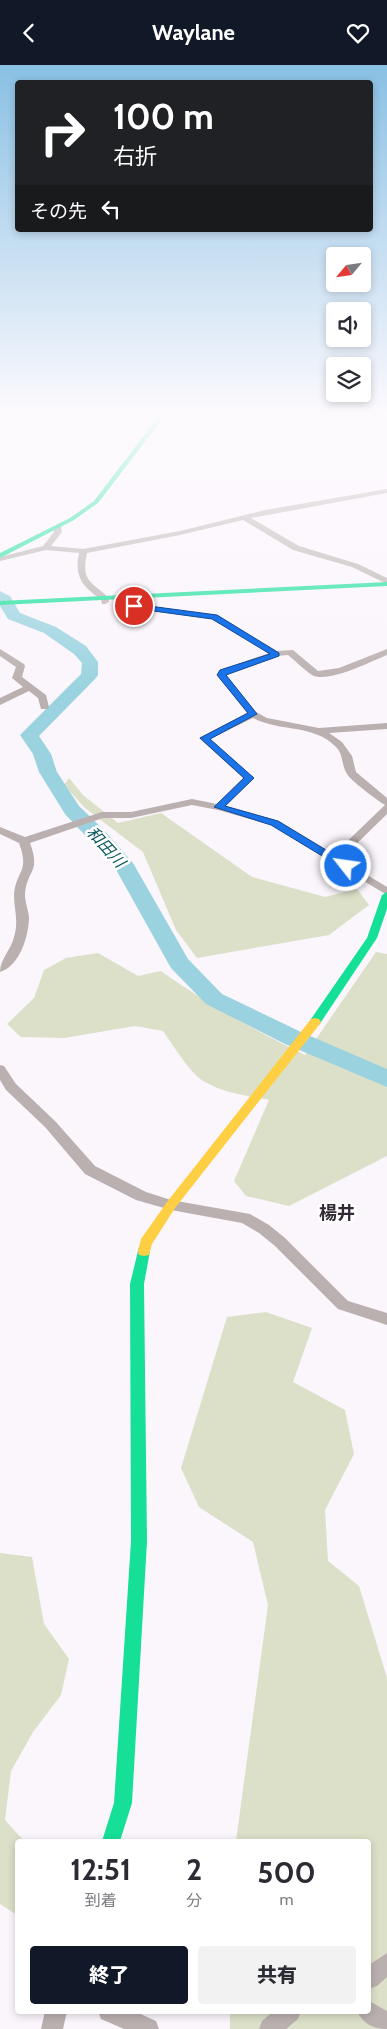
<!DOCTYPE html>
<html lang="ja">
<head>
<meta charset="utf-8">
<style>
  body { margin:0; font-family:Cabin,"Noto Sans JP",sans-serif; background:#f2f2f3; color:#2b2b33; height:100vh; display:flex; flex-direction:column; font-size:19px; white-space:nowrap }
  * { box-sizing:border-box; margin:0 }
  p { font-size:16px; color:#7c7c81 }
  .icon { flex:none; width:28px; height:28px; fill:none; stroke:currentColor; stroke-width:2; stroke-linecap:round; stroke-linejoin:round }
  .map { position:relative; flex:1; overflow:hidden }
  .drawer { position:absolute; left:15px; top:1774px; width:356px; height:175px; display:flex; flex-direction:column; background:#fff; border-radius:5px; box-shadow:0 2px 8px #0003 }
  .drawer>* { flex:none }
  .banner { position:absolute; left:15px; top:15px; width:358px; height:152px; border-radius:5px; box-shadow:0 2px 8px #0003; background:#202124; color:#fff; overflow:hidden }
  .needle { width:32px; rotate:241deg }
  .controls { position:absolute; left:326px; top:182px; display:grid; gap:10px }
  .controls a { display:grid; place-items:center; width:45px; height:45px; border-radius:5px; background:#fff; box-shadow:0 2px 8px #0003; font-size:25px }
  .pin { position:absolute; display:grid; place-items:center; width:42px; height:42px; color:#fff; margin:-21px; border:2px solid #fff; border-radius:50%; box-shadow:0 1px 5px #0007 }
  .me { position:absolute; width:55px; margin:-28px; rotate:300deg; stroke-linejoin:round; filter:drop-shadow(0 0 4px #0008) }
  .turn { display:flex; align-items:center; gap:18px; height:105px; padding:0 15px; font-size:22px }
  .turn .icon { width:65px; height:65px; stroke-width:2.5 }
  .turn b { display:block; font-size:35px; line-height:42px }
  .then { display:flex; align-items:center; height:48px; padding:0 15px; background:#0003; gap:10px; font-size:19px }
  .eta { display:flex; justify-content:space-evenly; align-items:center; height:85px; text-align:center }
  .eta b { font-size:30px; font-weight:800; line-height:35px }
  .cta { display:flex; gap:10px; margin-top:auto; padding:10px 15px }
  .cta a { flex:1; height:58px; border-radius:5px; background:#111827; color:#fff; font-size:20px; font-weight:800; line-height:58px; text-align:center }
  .cta a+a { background:#f2f2f3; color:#2b2b33 }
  header { display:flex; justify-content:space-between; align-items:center; height:65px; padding:0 15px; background:#111827; color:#fff; font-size:22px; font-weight:800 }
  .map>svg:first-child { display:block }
</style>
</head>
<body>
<header><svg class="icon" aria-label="back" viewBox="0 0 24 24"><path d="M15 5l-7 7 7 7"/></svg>Waylane<svg class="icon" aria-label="heart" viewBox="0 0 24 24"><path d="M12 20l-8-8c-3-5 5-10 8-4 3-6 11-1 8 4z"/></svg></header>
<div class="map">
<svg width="387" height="1964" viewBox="0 0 387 1964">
  <rect width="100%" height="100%" fill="#fbf5fc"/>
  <!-- green -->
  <g fill="#dce0c8">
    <polygon points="69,713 83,730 118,758 161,748 252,812 325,832 357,824 369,840 329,870 197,893 176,865 143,787 85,743 64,720"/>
    <path d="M376,887L387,889V1091L289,1141L246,1131L234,1116L269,1035C248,1031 224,1028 205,1017C191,1010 173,980 163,966L135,961L64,973L21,972L7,959L34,933L44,905L66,893L98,888L138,911L161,906C207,939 254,965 305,990Z"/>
    <polygon points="266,1247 312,1263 293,1317 345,1345 354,1389 325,1445 328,1496 359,1521 387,1613 387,1964 230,1964 230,1946 369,1946 369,1776 236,1776 268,1540 253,1477 199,1442 181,1403 227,1252"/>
    <polygon points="0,1488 32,1492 44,1559 69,1594 61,1630 33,1667 11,1706 5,1755 24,1776 18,1776 17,1850 0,1839"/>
  </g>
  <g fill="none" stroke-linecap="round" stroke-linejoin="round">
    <!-- river -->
    <polygon fill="#9ad3df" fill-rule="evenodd" points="0,526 10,531 20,548 56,562 86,581 98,597 98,610 95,614 39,671 51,689 57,707 79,741 103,764 133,798 188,894 222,929 301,967 387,1004 387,1022 285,979 206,939 171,903 114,801 65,749 39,707 33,689 20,670 81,609 82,598 74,589 44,568 8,554 0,541"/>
    <!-- street -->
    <g fill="#bab0af" fill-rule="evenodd">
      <path d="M387,424V428L251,453L299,481L358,499L387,513V519L352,502L293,485L243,455L180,470L87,488C81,517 91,516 109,533V537L105,539H102L101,534C82,522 74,511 79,488L46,485L0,496V492L43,481L54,467L53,462L57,460L61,462L62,467L51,481L83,484L180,466L265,445Z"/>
      <path d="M124,535H130L136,539L217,550L277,586L293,585L318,606L339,603L387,584V590C372,596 327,619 312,610C304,605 296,596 288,590L277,591L226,610L256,647L267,653L319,663L387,658V664L329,668L342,677L352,691L356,707L387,733V749L341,794L387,822V830L271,760L218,745L192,740L131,753H103L30,778C41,808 27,804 25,829C25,837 28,844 29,852C29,870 20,901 0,907C0,894 11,885 14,872C19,855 14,845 14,830C16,805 30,808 19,778L0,769V762L25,772L102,747H131L192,734L217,739L243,713L199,673L247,648L217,610L220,605L269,588L212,554L134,544L124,539ZM253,653C279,667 313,659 335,681C344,689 341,700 347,709C350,715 378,736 385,740L334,789L279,756L226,741L254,713L210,674Z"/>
      <polygon points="0,584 24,599 25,601 22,612 46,630 49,642 47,644 41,644 38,633 29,626 0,640 0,633 23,622 12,613 16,602 0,591"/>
      <polygon points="0,1000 4,1001 16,1019 55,1056 95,1101 146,1127 171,1135 250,1149 269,1160 285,1173 348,1236 387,1248 387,1260 338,1244 275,1181 259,1168 242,1158 171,1145 136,1135 85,1109 45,1062 6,1025 0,1015"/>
      <polygon points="387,1888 387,1912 377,1921 369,1924 369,1900"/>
      <path d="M369,1936L387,1946V1964C374,1964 363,1959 357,1946H369Z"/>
      <polygon points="45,1946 67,1946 63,1964 41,1964"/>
      <polygon points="98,1946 134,1946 156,1956 159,1964 124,1964 101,1954"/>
      <polygon points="274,1946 301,1946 298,1954 286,1964 259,1964 262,1956"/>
    </g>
    <!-- fast -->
    <g fill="#16e098" fill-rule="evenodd">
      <polygon points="161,348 167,348 98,438 74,455 0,493 0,488 70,453 94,436"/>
      <polygon points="387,517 387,521 0,540 0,536"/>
      <polygon points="387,827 387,844 377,873 319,960 311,960 309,957 311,954 367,873 382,830"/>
      <polygon points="144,1181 149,1182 150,1186 144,1219 147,1476 132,1738 120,1776 102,1776 114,1738 131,1476 130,1219 138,1186 139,1182"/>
    </g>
    <!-- slow -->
    <polygon fill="#ffcf43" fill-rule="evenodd" points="315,953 319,954 321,957 319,960 175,1143 152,1179 149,1190 144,1191 139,1190 138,1186 141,1174 167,1137 311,954"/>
  </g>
  <!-- sky -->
  <linearGradient id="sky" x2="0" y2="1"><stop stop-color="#89c0e4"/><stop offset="0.56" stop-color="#fdfafe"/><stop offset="1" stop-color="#fdfafe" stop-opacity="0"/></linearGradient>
  <rect width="387" height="623" fill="url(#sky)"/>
  <!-- route -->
  <polygon fill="#1a73e8" stroke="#114b97" points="134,539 217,550 279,588 279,591 226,610 257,649 210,674 254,713 225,741 278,756 349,799 349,803 342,803 271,760 214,742 244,713 200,673 248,648 217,610 220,605 270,589 212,554 132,543 132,540"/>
  <g text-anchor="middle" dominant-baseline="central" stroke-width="5" stroke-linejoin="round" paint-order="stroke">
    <!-- water labels -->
    <g font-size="16" font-style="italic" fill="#0d5760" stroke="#fff">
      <text transform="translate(106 782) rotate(48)">和田川</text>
    </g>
    <!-- quarter labels -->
    <g font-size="18" font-weight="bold" fill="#312933" stroke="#fff">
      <text x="337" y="1148">楊井</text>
    </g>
  </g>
</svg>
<div class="controls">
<a><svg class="needle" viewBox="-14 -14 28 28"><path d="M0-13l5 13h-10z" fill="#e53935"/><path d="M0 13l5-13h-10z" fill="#7c7c81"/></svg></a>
<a><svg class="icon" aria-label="sound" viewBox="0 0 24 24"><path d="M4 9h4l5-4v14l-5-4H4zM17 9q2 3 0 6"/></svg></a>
<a><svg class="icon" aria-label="layers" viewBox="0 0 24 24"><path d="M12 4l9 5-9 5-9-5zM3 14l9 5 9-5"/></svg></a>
</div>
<div class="pin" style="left:134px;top:541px;background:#d93025"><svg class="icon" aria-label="arrive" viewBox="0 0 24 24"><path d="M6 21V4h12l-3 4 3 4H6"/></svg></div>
<svg class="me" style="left:346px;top:801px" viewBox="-20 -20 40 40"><circle r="17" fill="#1a73e8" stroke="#fff" stroke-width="3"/><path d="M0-11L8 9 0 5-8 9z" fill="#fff"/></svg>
<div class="banner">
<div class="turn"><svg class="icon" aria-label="right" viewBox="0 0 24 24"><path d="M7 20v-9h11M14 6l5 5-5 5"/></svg><div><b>100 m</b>右折</div></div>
<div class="then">その先<svg class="icon" aria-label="left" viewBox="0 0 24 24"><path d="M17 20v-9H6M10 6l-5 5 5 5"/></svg></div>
</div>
<section class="drawer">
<div class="eta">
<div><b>12:51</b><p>到着</p></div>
<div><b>2</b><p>分</p></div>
<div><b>500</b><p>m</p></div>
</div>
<div class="cta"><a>終了</a><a>共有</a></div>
</section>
</div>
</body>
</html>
